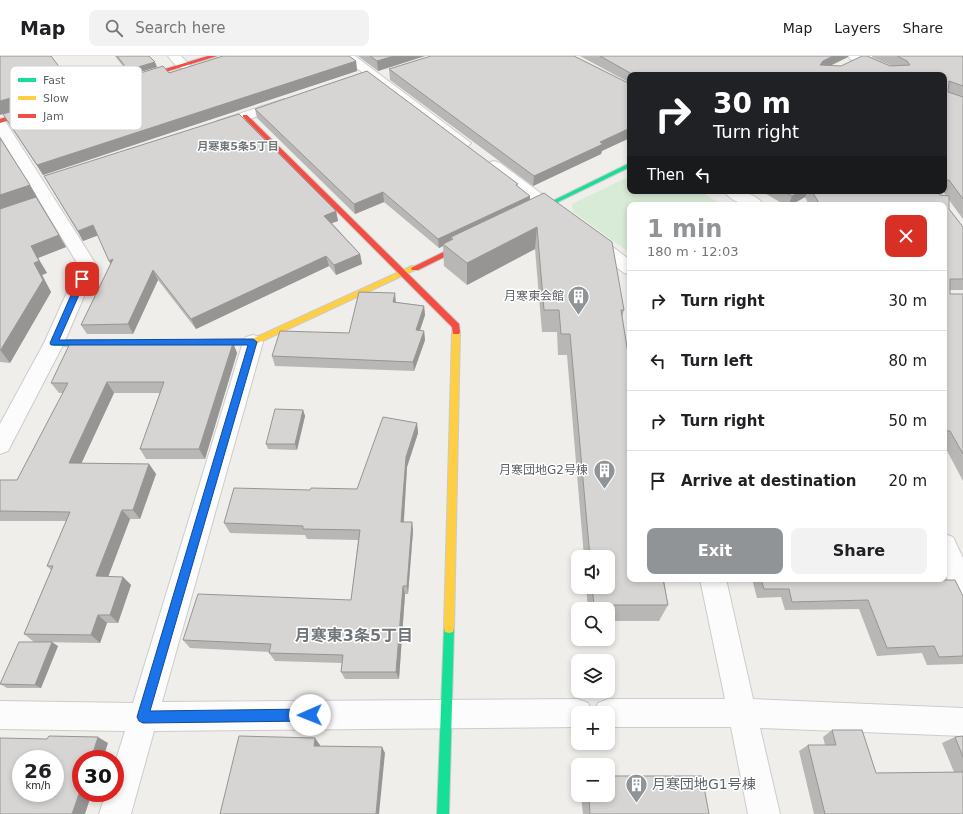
<!DOCTYPE html>
<html lang="en">
<head>
<meta charset="utf-8">
<style>
  body { margin:0; font-family:"DejaVu Sans","Noto Sans JP",sans-serif; background:#f2f2f2; color:#202124; height:100vh; display:flex; flex-direction:column; font-size:15px; white-space:nowrap }
  * { box-sizing:border-box; margin:0 }
  p { font-size:13px; color:#757577 }
  .icon { flex:none; width:22px; height:22px; fill:none; stroke:currentColor; stroke-width:2; stroke-linecap:round; stroke-linejoin:round }
  .map { position:relative; flex:1; overflow:hidden }
  .side { position:absolute; left:627px; top:146px; width:320px; height:380px; display:flex; flex-direction:column; background:#fff; border-radius:8px; box-shadow:0 2px 6px #0003 }
  .side>* { flex:none }
  .banner { position:absolute; left:627px; top:16px; width:320px; height:122px; border-radius:8px; box-shadow:0 2px 6px #0003; background:#202124; color:#fff; overflow:hidden }
  .controls { position:absolute; left:571px; top:494px; display:grid; gap:8px }
  .controls a { display:grid; place-items:center; width:44px; height:44px; border-radius:8px; background:#fff; box-shadow:0 2px 6px #0003; font-size:20px }
  .speed { position:absolute; left:12px; top:694px; display:flex; gap:8px; font-size:20px; font-weight:700; text-align:center }
  .speed>* { display:grid; place-content:center; width:52px; height:52px; border-radius:50%; background:#fff; box-shadow:0 2px 6px #0003; line-height:1 }
  .speed small { font-size:10px; font-weight:400 }
  .speed .limit { border:6px solid #d22; background:#fff; color:#111 }
  .pin { position:absolute; display:grid; place-items:center; width:34px; height:34px; color:#fff; margin:-17px; border-radius:8px; box-shadow:0 2px 6px #0006 }
  .me { position:absolute; width:44px; margin:-22px; rotate:269deg; stroke-linejoin:round; filter:drop-shadow(0 0 3px #0008) }
  .turn { display:flex; align-items:center; gap:14px; height:84px; padding:0 20px; font-size:18px }
  .turn .icon { width:52px; height:52px; stroke-width:2.5 }
  .turn b { display:block; font-size:28px; line-height:34px }
  .then { display:flex; align-items:center; height:38px; padding:0 20px; background:#0003; gap:8px; font-size:15px }
  .round { display:grid; place-items:center; flex:none; width:42px; height:42px; border-radius:8px; background:#f2f2f2 }
  .head { display:flex; align-items:center; justify-content:space-between; height:68px; padding:0 20px }
  h1 { font-size:24px; font-weight:800; line-height:30px; color:#919496 }
  .primary-button { display:flex; gap:8px; margin-top:auto; padding:8px 20px }
  .primary-button a { flex:1; height:46px; border-radius:8px; background:#919496; color:#fff; font-size:16px; font-weight:800; line-height:46px; text-align:center }
  .primary-button a+a { background:#f2f2f2; color:#202124 }
  ul { padding:0; list-style:none }
  li { display:flex; align-items:center; gap:12px; height:60px; padding:0 20px; border-top:1px solid #e0e0e0 }
  li div { flex:1 }
  li b { display:block; font-size:15px }
  li em { font-style:normal }
  header { display:flex; align-items:center; gap:24px; box-sizing:border-box; height:56px; padding:0 20px; background:#fff; border-bottom:1px solid #e0e0e0 }
  header strong { font-size:19px }
  nav { display:flex; gap:22px; margin-inline-start:auto; font-size:14px }
  .search { width:280px; height:36px; background:#f2f2f2; display:flex; align-items:center; gap:10px; box-sizing:border-box; padding:0 14px; border-radius:8px; color:#757577; font-size:15px }
  .map>svg:first-child { display:block }
</style>
</head>
<body>
<header>
<strong>Map</strong>
<div class="search"><svg class="icon" aria-label="search" viewBox="0 0 24 24"><circle cx="10" cy="10" r="6"/><path d="M15 15l6 6"/></svg>Search here</div>
<nav><a>Map</a><a>Layers</a><a>Share</a></nav>
</header>
<div class="map">
<svg width="963" height="758" viewBox="0 0 963 758">
  <rect width="100%" height="100%" fill="#efeeea"/>
  <!-- green -->
  <polygon fill="#d8ebd6" points="630,120 630,135 700,135 722,149 630,149 630,197 573,156 572,148"/>
  <g fill="none" stroke-linecap="round" stroke-linejoin="round">
    <defs>
      <g id="street">
        <path d="M168,0H181L190,9L188,12C178,14 173,7 168,0Z"/>
        <polygon points="341,0 355,0 471,87 468,90 458,90"/>
        <polygon points="849,0 866,0 902,16 904,19 886,19 850,3"/>
        <polygon points="284,43 289,44 291,47 289,50 222,72 217,71 215,68 217,65"/>
        <polygon points="0,64 5,65 7,68 97,210 64,287 8,395 0,398 0,368 44,287 79,210 0,80"/>
        <polygon points="494,105 500,107 565,155 567,159 565,163 559,164 553,163 488,113 486,110 488,107"/>
        <path d="M724,135C738,135 755,136 764,149C750,149 733,149 724,135Z"/>
        <polygon points="591,178 597,179 630,204 630,219 624,217 585,187 582,183 585,179"/>
        <polygon points="253,279 260,281 263,286 162,646 578,643 588,647 592,657 578,657 578,671 154,675 131,758 99,758 106,737 115,737 115,707 125,675 0,673 0,645 133,647 243,286 246,281"/>
        <polygon points="944,478 953,481 963,502 963,541 954,537 944,516"/>
        <polygon points="700,523 726,523 753,643 963,652 963,680 760,672 780,758 748,758 731,671 608,671 608,657 594,657 598,647 608,643 725,643"/>
      </g>
      <g id="fast">
        <polygon points="630,107 630,111 531,159 527,159 526,158"/>
        <polygon points="54,284 101,284 105,287 101,290 54,290 50,287"/>
        <polygon points="449,567 453,568 454,572 449,758 437,758 444,572 445,568"/>
      </g>
      <g id="slow">
        <polygon points="412,210 418,210 419,212 256,288 197,290 193,287 197,284 252,283"/>
        <polygon points="456,273 460,276 454,572 453,576 449,577 445,576 444,572 452,276"/>
      </g>
      <g id="jam">
        <polygon points="208,0 217,0 0,67 0,63"/>
        <polygon points="243,59 247,59 459,268 460,276 459,278 453,278 452,271 243,61"/>
        <polygon points="468,184 474,184 475,186 418,214 412,214 411,212"/>
      </g>
    </defs>
    <!-- street casing -->
    <use href="#street" stroke="#cbcccc" stroke-width="2"/>
    <!-- fast casing -->
    <use href="#fast" stroke="#cacacb" stroke-width="2"/>
    <!-- slow casing -->
    <use href="#slow" stroke="#cacacb" stroke-width="2"/>
    <!-- jam casing -->
    <use href="#jam" stroke="#cacacb" stroke-width="2"/>
    <!-- street -->
    <use href="#street" fill="#fdfcfc" fill-rule="evenodd"/>
    <!-- fast -->
    <use href="#fast" fill="#16e098" fill-rule="evenodd"/>
    <!-- slow -->
    <use href="#slow" fill="#ffcf43" fill-rule="evenodd"/>
    <!-- jam -->
    <use href="#jam" fill="#f24e42" fill-rule="evenodd"/>
  </g>
  <!-- wall -->
  <g fill="#b8b7b5">
    <polygon points="0,0 75,36 31,49 81,41 136,25 134,19 356,5 357,15 43,119 9,68 3,58 0,59"/>
    <polygon points="115,0 149,0 157,11 130,19"/>
    <polygon points="358,0 425,0 378,15"/>
    <polygon points="580,0 848,0 848,1 830,10 892,10 872,1 872,0 963,0 963,163 949,144 949,153 963,171 963,234 950,234 950,238 963,238 963,425 944,389 944,149 809,149 805,141 791,149 785,149 761,135 937,135 940,139 946,140 943,135 944,135 944,19 630,19 630,27"/>
    <polygon points="389,13 602,95 601,98 533,130 390,24"/>
    <polygon points="255,53 518,130 624,254 622,262 668,549 659,565 608,565 608,553 588,553 586,531 608,531 608,501 584,501 567,299 558,299 557,276 542,276 535,193 467,229 444,210 443,190 439,192 384,146 355,158 257,62"/>
    <polygon points="0,82 30,129 66,191 38,202 47,217 42,219 51,236 10,307 0,306"/>
    <polygon points="44,120 336,155 338,165 332,167 360,198 362,208 336,219 329,210 196,273 158,224 133,278 87,278 81,269 111,208 98,179 83,185"/>
    <polygon points="396,246 424,250 425,259 420,274 424,275 425,284 414,315 275,310 272,300 349,277"/>
    <polygon points="233,287 237,297 205,403 146,403 140,393 160,337 114,337 81,407 149,408 156,418 140,463 130,463 108,521 123,521 131,529 118,567 107,567 100,587 34,586 24,578 51,514 47,510 66,465 0,465 0,424 17,424 63,337 59,337 51,327"/>
    <polygon points="303,354 305,360 297,394 268,393 266,388"/>
    <polygon points="417,367 418,377 407,411 404,466 412,466 413,475 408,538 405,538 399,623 345,623 341,616 342,607 275,605 269,597 270,596 190,592 183,584 351,544 358,484 307,483 305,479 230,477 224,467 310,434 357,433"/>
    <polygon points="752,523 942,523 963,540 963,608 927,609 922,597 877,600 859,553 785,554 781,541 757,542"/>
    <polygon points="58,590 41,632 7,632 0,628"/>
    <polygon points="832,674 876,717 954,716 942,687 955,681 963,680 963,758 814,758 799,695 808,689 825,689 823,681"/>
    <polygon points="581,739 608,739 709,758 583,758"/>
  </g>
  <!-- shaded-wall -->
  <g fill="#969594">
    <polygon points="394,0 425,0 378,15 377,5"/>
    <polygon points="833,0 848,0 848,1 819,15 820,9 823,5"/>
    <polygon points="356,5 357,15 43,119 37,109"/>
    <polygon points="155,6 157,11 130,19 128,14"/>
    <polygon points="70,25 75,36 0,59 0,45"/>
    <polygon points="630,72 630,82 602,95 601,98 533,130 534,120 600,86"/>
    <polygon points="30,129 37,141 0,153 0,139"/>
    <polygon points="802,135 808,135 805,141 791,149 789,149 792,140"/>
    <polygon points="383,136 384,146 355,158 354,148"/>
    <polygon points="530,140 530,149 453,183 451,181 451,186 443,188 443,190 439,192 438,183"/>
    <polygon points="336,155 338,165 326,169 324,160"/>
    <polygon points="93,169 99,179 83,185 78,175"/>
    <polygon points="537,171 535,193 467,229 467,207"/>
    <polygon points="59,179 66,191 38,202 47,217 42,219 51,236 10,307 1,295 34,207 31,190"/>
    <polygon points="360,198 362,208 336,219 334,209"/>
    <polygon points="326,200 329,210 196,273 191,263"/>
    <polygon points="113,203 114,215 109,205"/>
    <polygon points="153,214 158,224 133,278 128,268"/>
    <polygon points="395,237 396,247 393,246"/>
    <polygon points="424,250 425,259 417,283 416,274"/>
    <polygon points="424,275 425,284 414,315 413,306"/>
    <polygon points="233,287 237,297 205,403 199,393"/>
    <polygon points="107,326 114,337 77,417 69,407"/>
    <polygon points="303,354 305,360 297,394 295,388"/>
    <polygon points="417,367 418,377 407,411 403,475 401,466 406,401"/>
    <polygon points="149,408 156,418 140,463 133,454"/>
    <polygon points="122,454 130,463 105,529 96,520"/>
    <polygon points="412,466 413,475 408,538 407,530"/>
    <polygon points="123,521 131,529 118,567 110,559"/>
    <polygon points="403,530 405,538 399,623 396,616"/>
    <polygon points="98,559 107,567 100,587 91,579"/>
    <polygon points="52,586 58,590 41,632 35,629"/>
    <polygon points="98,681 108,687 103,703 91,703"/>
    <polygon points="315,682 320,689 319,697 314,690"/>
    <polygon points="382,691 385,697 379,758 376,758"/>
    <polygon points="81,732 81,737 92,737 85,758 72,758"/>
  </g>
  <!-- building -->
  <g fill="#d6d5d3" stroke="#969594" fill-rule="evenodd">
    <polygon points="0,0 51,0 70,25 0,45"/>
    <polygon points="117,0 149,0 155,6 128,14"/>
    <polygon points="223,0 349,0 356,5 37,109 3,58 77,36 81,41 138,24 134,19 163,10 169,17"/>
    <polygon points="370,0 394,0 377,5"/>
    <polygon points="431,0 574,0 630,28 630,72 600,86 603,88 534,120 389,13"/>
    <polygon points="600,0 833,0 823,5 820,9 841,10 862,0 867,0 890,10 910,9 907,5 897,0 963,0 963,30 949,25 948,36 963,41 963,143 949,124 944,124 944,19 632,19 632,18"/>
    <polygon points="367,15 518,128 516,129 530,140 438,183 383,136 354,148 255,53"/>
    <polygon points="239,58 336,155 324,160 360,198 334,209 326,200 191,263 153,214 128,268 81,269 113,203 109,205 93,169 78,175 44,120"/>
    <polygon points="0,82 30,129 0,139"/>
    <polygon points="783,135 802,135 792,140"/>
    <polygon points="812,135 937,135 940,139 949,140 949,153 963,171 963,223 950,223 950,238 963,238 963,398 950,375 944,375 944,149 820,149"/>
    <polygon points="544,137 612,186 624,254 621,254 630,310 630,523 663,523 668,549 594,549 592,531 608,531 608,501 590,501 570,278 561,278 559,254 544,254 537,171 467,207 443,188 453,183 451,181"/>
    <polygon points="36,141 59,179 31,190 39,205 34,207 43,224 0,295 0,153"/>
    <polygon points="359,236 395,237 393,246 424,250 416,274 424,275 413,306 272,300 280,275 349,277"/>
    <polygon points="71,285 233,287 199,393 140,393 164,326 107,326 69,407 149,408 133,454 122,454 96,520 123,521 110,559 98,559 91,579 24,578 53,510 47,510 70,456 0,455 0,424 17,424 68,327 51,327"/>
    <polygon points="275,353 303,354 295,388 266,388"/>
    <polygon points="383,361 417,367 406,401 401,466 412,466 407,530 403,530 396,616 341,616 343,599 269,597 271,588 183,584 198,538 351,544 360,474 303,473 303,470 224,467 234,432 310,434 311,432 357,433"/>
    <polygon points="761,523 942,523 943,524 955,524 963,540 963,600 939,601 934,590 887,592 868,544 792,546 789,533 764,533"/>
    <polygon points="19,586 52,586 35,629 0,628"/>
    <polygon points="832,674 862,674 876,717 963,716 963,758 825,758 808,689 836,689"/>
    <path d="M49,680L98,681L91,703H81V732L72,758H0V682L47,683ZM21,703H55V737H21Z"/>
    <polygon points="239,680 315,682 314,690 382,691 376,758 220,758"/>
    <polygon points="963,680 963,701 955,681"/>
    <polygon points="608,720 702,720 709,758 590,758 589,739 608,739"/>
  </g>
  <!-- route -->
  <polygon fill="#1a73e8" stroke="#114b97" points="79,221 82,221 86,223 59,284 253,283 257,286 150,655 310,653 314,655 316,659 314,663 310,665 143,667 139,665 137,661 248,289 51,289 50,287"/>
  <!-- icons -->
  <defs>
    <symbol id="building-pin" viewBox="-11 -11 22 30"><path d="M0 17L-7.5 6A9.5 9.5 0 1 1 7.5 6Z" fill="#919496" stroke="#fff"/><path d="M-4-6H4V6H1V3H-1V6H-4ZM-2.5-4.3h1.7v1.8h-1.7ZM.8-4.3h1.7v1.8H.8ZM-2.5-1h1.7V.8h-1.7ZM.8-1h1.7V.8H.8Z" fill="#fff"/></symbol>
  </defs>
  <g fill-rule="evenodd">
    <use href="#building-pin" x="566" y="228" width="25" height="34"/>
    <use href="#building-pin" x="592" y="402" width="25" height="34"/>
    <use href="#building-pin" x="624" y="716" width="25" height="34"/>
  </g>
  <g text-anchor="middle" dominant-baseline="central" stroke-width="3" stroke-linejoin="round" paint-order="stroke">
    <!-- far-neighbourhood labels -->
    <g font-size="11" font-weight="bold" fill="#70757a" stroke="#fff">
      <text x="238" y="90">月寒東5条5丁目</text>
    </g>
    <!-- poi labels -->
    <g font-size="12" fill="#5f6368" stroke="#fff" text-anchor="end">
      <text x="564" y="240">月寒東会館</text>
      <text x="588" y="414">月寒団地G2号棟</text>
    </g>
    <!-- near-poi labels -->
    <g font-size="14" fill="#5f6368" stroke="#fff" text-anchor="start">
      <text x="652" y="728">月寒団地G1号棟</text>
    </g>
    <!-- near-neighbourhood labels -->
    <g font-size="16" font-weight="bold" fill="#70757a" stroke="#fff">
      <text x="354" y="579">月寒東3条5丁目</text>
    </g>
  </g>
  <!-- legend -->
  <rect x="10" y="10" width="132" height="64" rx="6" fill="#fff" stroke="#cfd0d2" stroke-width="1"/>
  <rect x="18" y="22" width="18" height="4" fill="#16e098"/>
  <rect x="18" y="40" width="18" height="4" fill="#ffcf43"/>
  <rect x="18" y="58" width="18" height="4" fill="#f24e42"/>
  <g font-size="11" fill="#5f6368">
    <text x="43" y="28">Fast</text>
    <text x="43" y="46">Slow</text>
    <text x="43" y="64">Jam</text>
  </g>
</svg>
<div class="controls">
<a><svg class="icon" aria-label="sound" viewBox="0 0 24 24"><path d="M4 9h4l5-4v14l-5-4H4zM17 9q2 3 0 6"/></svg></a>
<a><svg class="icon" aria-label="search" viewBox="0 0 24 24"><circle cx="10" cy="10" r="6"/><path d="M15 15l6 6"/></svg></a>
<a><svg class="icon" aria-label="layers" viewBox="0 0 24 24"><path d="M12 4l9 5-9 5-9-5zM3 14l9 5 9-5"/></svg></a>
<a>+</a>
<a>−</a>
</div>
<div class="speed"><div>26<small>km/h</small></div><div class="limit">30</div></div>
<div class="pin" style="left:82px;top:223px;background:#d93025"><svg class="icon" aria-label="arrive" viewBox="0 0 24 24"><path d="M6 21V4h12l-3 4 3 4H6"/></svg></div>
<svg class="me" style="left:310px;top:659px" viewBox="-20 -20 40 40"><circle r="19" fill="#fff"/><path d="M0-13L10 11 0 6-10 11z" fill="#1a73e8"/></svg>
<div class="banner">
<div class="turn"><svg class="icon" aria-label="right" viewBox="0 0 24 24"><path d="M7 20v-9h11M14 6l5 5-5 5"/></svg><div><b>30 m</b>Turn right</div></div>
<div class="then">Then<svg class="icon" aria-label="left" viewBox="0 0 24 24"><path d="M17 20v-9H6M10 6l-5 5 5 5"/></svg></div>
</div>
<section class="side">
<div class="head"><div><h1>1 min</h1><p>180 m · 12:03</p></div><a class="round" style="background:#d93025;color:#fff"><svg class="icon" aria-label="close" viewBox="0 0 24 24"><path d="M6 6l12 12M18 6L6 18"/></svg></a></div>
<ul>
<li><svg class="icon" aria-label="right" viewBox="0 0 24 24"><path d="M7 20v-9h11M14 6l5 5-5 5"/></svg><div><b>Turn right</b></div><em>30 m</em></li>
<li><svg class="icon" aria-label="left" viewBox="0 0 24 24"><path d="M17 20v-9H6M10 6l-5 5 5 5"/></svg><div><b>Turn left</b></div><em>80 m</em></li>
<li><svg class="icon" aria-label="right" viewBox="0 0 24 24"><path d="M7 20v-9h11M14 6l5 5-5 5"/></svg><div><b>Turn right</b></div><em>50 m</em></li>
<li><svg class="icon" aria-label="arrive" viewBox="0 0 24 24"><path d="M6 21V4h12l-3 4 3 4H6"/></svg><div><b>Arrive at destination</b></div><em>20 m</em></li>
</ul>
<div class="primary-button"><a>Exit</a><a>Share</a></div>
</section>
</div>
</body>
</html>
